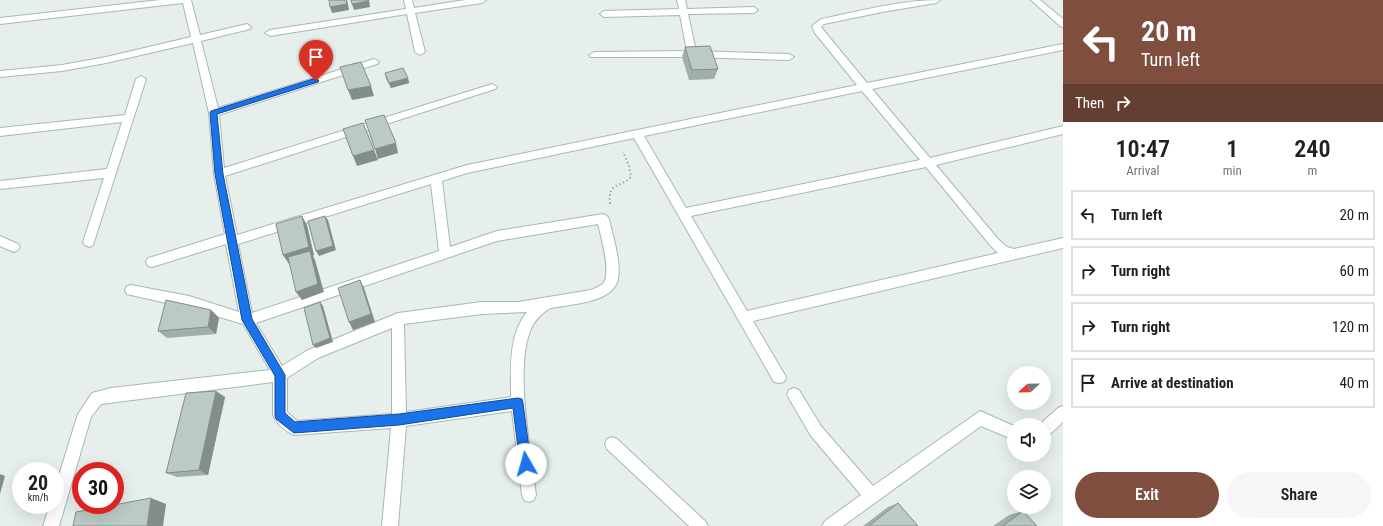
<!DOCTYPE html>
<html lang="en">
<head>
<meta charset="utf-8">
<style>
  body { margin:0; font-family:"Roboto Condensed",sans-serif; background:#f6f6f6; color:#202124; height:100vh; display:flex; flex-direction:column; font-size:15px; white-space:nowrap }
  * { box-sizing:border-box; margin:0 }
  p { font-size:13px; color:#757577 }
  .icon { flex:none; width:22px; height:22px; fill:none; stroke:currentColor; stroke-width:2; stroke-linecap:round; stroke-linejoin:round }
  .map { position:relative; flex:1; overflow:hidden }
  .details { display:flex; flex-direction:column; background:#fff; width:320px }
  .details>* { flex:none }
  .top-card { background:#7f4e3f; color:#fff; overflow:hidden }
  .needle { width:26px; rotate:248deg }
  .buttons { position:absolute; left:1007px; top:366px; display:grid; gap:8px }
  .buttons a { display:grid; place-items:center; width:44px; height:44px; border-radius:50%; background:#fff; box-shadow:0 4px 16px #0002; font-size:20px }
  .speed { position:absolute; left:12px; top:462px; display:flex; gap:8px; font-size:20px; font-weight:700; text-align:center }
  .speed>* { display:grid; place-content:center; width:52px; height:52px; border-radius:50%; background:#fff; box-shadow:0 4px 16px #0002; line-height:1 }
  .speed small { font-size:10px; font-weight:400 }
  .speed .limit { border:6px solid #d22; background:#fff; color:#111 }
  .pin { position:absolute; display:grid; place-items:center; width:34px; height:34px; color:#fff; margin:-41px -17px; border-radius:50% 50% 50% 0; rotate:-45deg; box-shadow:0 0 4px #0007 }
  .pin .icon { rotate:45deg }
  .me { position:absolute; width:44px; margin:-22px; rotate:353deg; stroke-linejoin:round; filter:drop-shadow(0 0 3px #0008) }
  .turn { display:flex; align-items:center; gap:14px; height:84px; padding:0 12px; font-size:18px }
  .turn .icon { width:52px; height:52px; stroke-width:2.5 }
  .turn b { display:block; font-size:28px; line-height:34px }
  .then { display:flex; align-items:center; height:38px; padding:0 12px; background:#0003; gap:8px; font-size:15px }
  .eta { display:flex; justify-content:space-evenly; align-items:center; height:68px; text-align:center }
  .eta b { font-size:24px; font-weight:600; line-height:28px }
  .primary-button { display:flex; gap:8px; margin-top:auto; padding:8px 12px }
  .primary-button a { flex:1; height:46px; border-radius:24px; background:#7f4e3f; color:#fff; font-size:16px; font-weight:600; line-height:46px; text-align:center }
  .primary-button a+a { background:#f6f6f6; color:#202124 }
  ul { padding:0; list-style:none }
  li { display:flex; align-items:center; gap:12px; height:50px; margin:0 8px 6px; padding:0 4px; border:2px solid #e0e0e0; border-radius:0px }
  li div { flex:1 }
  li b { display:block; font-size:15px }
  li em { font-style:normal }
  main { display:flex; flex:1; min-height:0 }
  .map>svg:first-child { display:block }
</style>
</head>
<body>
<main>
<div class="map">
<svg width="1063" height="526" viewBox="0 0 1063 526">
  <rect width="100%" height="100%" fill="#e6efeb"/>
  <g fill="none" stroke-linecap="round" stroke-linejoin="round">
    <defs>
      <g id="street">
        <path d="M160,0H191L200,35L247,24L251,27L250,29L201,41L218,108L371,60L374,59L379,62L377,64L219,115L224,168L489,85L492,84L497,87L495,89L225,176L237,235L467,165L857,85L815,33L812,26L821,19C860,11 900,0 940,0L936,3L882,12L824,24L821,27L867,83L1063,44V50L872,89L930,158L1063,126V134L936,165L998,239L1007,247L1014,249L1063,238V248L753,321L786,377L784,382L779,383L774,382L634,138L467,173L442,181L450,247L497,231L603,214L607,216L609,219C613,237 621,260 618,279C614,300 581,303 564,306C560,307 553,307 549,309C542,313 534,321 531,329C514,367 531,453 536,495L534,500L529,502L524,500L522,495L512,411L406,426L398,526H382L391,428L294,435C286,432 276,423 273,415V382L101,404L91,417L59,526H43L50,505H55V488L78,414L92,393L111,388L270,370L243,324L189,308L131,295L127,294L125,290L127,286L131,285L189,296L239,312L226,244L152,267L148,266L146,262L148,258L152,257L225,234L214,174L209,113L193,43L106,63L62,71L0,77V71L62,65L106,57L191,37L183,3L0,24V18ZM862,91L920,160L686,208L644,136ZM926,167L990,245L998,253L747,311L691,216ZM431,184L439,251L252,313L238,244ZM598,224C601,236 611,272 604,282C602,286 595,288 591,290L518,302H482L398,313L308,350L282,366L256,323L497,241ZM527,312C508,335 511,369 511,397L406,412L404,324L482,314ZM392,328V414L297,421L287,412V378L318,358Z"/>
        <polygon points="404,0 412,0 414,8 465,0 486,0 482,3 415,13 425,52 420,55 415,52 407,14 270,36 265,33 270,30 406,9"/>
        <polygon points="677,0 685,0 687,9 754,7 758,10 754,13 688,14 696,51 789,54 794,57 789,60 692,57 591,57 589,55 594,52 687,51 680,15 604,17 600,14 604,11 679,9"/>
        <polygon points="1031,0 1040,0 1063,19 1063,27 1060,26"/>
        <polygon points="141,76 146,79 93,245 89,247 85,245 83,242 104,178 0,189 0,181 107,169 122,122 0,136 0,128 125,115 136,79"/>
        <polygon points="0,236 18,244 20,247 18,250 14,252 0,246"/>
        <polygon points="794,388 799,390 821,426 873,486 980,411 1014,426 1014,440 981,426 843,526 822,526 825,521 861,495 811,436 787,395 789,390"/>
        <polygon points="1063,406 1063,422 1049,435 1044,437 1044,425 1039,425 1058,408"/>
        <polygon points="612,437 617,439 705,521 708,526 689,526 607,449 605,444 607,439"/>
      </g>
    </defs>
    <!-- street casing -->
    <use href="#street" stroke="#a8b8b2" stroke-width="2"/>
    <!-- path -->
    <path stroke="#86b3a5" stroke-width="2" stroke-dasharray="1.5 2.5" stroke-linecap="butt" d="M610,204C608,181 619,189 631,177L629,166L623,152"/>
    <!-- street -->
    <use href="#street" fill="#fff" fill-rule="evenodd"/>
  </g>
  <!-- wall -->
  <g fill="#a1aea9">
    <polygon points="685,47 718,69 714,79 689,80 682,57"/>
    <polygon points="385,73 408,78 409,83 391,88 386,79"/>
    <polygon points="211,310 219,318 216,334 167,338 158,331"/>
    <polygon points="225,397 208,475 177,477 166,473"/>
    <polygon points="898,503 918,526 863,526 888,507"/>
    <polygon points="1023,511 1037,526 993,526 1009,515"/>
  </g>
  <!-- shaded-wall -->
  <g fill="#838d89">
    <polygon points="347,0 349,10 332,13 330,7"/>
    <polygon points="369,0 370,7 354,10 352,4"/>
    <polygon points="408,78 409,83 391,88 389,83"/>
    <polygon points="371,86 374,96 352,100 348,90"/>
    <polygon points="396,143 398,153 378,159 375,149"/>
    <polygon points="374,150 378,160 357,166 353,156"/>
    <polygon points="302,216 307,225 314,255 313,256 315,260 324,292 302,300 296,292 311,256 289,264 283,255"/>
    <polygon points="325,216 328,220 336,250 319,256 316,251"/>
    <polygon points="360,280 364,288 375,322 353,330 349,322"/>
    <polygon points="320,302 323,306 333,342 316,348 313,345"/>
    <polygon points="211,310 219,318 216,334 208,327"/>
    <polygon points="216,391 225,397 208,475 199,470"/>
    <polygon points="0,474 5,476 0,494"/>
    <polygon points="151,498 166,504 163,526 147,526"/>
  </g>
  <!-- building -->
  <g fill="#bbcac4" stroke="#838d89">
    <polygon points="329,0 346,0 347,4 330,7"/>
    <polygon points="351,0 368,0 369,1 352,4"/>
    <polygon points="710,46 718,69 692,70 685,47"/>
    <polygon points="361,62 371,86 348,90 340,67"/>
    <polygon points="403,68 408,78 389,83 385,73"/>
    <polygon points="384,115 396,143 375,149 365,120"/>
    <polygon points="363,123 374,150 353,156 343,129"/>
    <polygon points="302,216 309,247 283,255 276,224"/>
    <polygon points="325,216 333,246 316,251 308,221"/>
    <polygon points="310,251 318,284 296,292 288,257"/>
    <polygon points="360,280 371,314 349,322 338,288"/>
    <polygon points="166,300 211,310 208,327 158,331"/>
    <polygon points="320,302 330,338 313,345 304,308"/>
    <polygon points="216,391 199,470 166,473 186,393"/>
    <polygon points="151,498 147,526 73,526 76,512"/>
    <polygon points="898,503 918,526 869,526"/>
    <polygon points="1023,511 1037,526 1003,526"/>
  </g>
  <!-- route -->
  <polygon fill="#1a73e8" stroke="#114b97" points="316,78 319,81 318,82 217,114 223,174 252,319 285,375 285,413 295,422 307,421 399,414 518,398 522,399 523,403 531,464 529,468 526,470 522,468 520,464 513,408 399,425 294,433 276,419 275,416 275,376 242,320 215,174 210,113 211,111"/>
</svg>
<div class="buttons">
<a><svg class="needle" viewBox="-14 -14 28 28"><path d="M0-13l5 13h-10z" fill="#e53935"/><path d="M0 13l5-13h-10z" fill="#757577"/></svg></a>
<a><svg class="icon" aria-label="sound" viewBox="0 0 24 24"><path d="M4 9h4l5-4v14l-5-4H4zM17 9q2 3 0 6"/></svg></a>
<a><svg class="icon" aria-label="layers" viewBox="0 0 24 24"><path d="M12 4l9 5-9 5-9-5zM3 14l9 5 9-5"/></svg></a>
</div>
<div class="speed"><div>20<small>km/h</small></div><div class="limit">30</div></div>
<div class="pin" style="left:316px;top:81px;background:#d93025"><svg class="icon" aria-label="arrive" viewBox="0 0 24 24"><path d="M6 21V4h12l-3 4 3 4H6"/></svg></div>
<svg class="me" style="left:526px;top:464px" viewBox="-20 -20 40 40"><circle r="19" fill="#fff"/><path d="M0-13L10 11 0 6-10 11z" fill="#1a73e8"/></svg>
</div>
<section class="details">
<div class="top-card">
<div class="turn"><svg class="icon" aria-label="left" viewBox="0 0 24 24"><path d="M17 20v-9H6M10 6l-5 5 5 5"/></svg><div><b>20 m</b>Turn left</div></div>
<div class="then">Then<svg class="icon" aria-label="right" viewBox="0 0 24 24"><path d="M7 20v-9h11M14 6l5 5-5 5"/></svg></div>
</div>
<div class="eta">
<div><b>10:47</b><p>Arrival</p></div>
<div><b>1</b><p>min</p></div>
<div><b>240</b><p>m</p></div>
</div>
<ul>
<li><svg class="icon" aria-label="left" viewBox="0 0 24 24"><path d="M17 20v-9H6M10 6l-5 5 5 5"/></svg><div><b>Turn left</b></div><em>20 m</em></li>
<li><svg class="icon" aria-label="right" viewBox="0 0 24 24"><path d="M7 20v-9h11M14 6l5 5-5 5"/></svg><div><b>Turn right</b></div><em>60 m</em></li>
<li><svg class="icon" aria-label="right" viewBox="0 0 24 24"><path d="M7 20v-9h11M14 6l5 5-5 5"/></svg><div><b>Turn right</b></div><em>120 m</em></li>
<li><svg class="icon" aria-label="arrive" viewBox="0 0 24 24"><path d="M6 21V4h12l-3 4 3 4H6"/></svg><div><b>Arrive at destination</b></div><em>40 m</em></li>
</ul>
<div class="primary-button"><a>Exit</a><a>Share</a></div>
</section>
</main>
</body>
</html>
